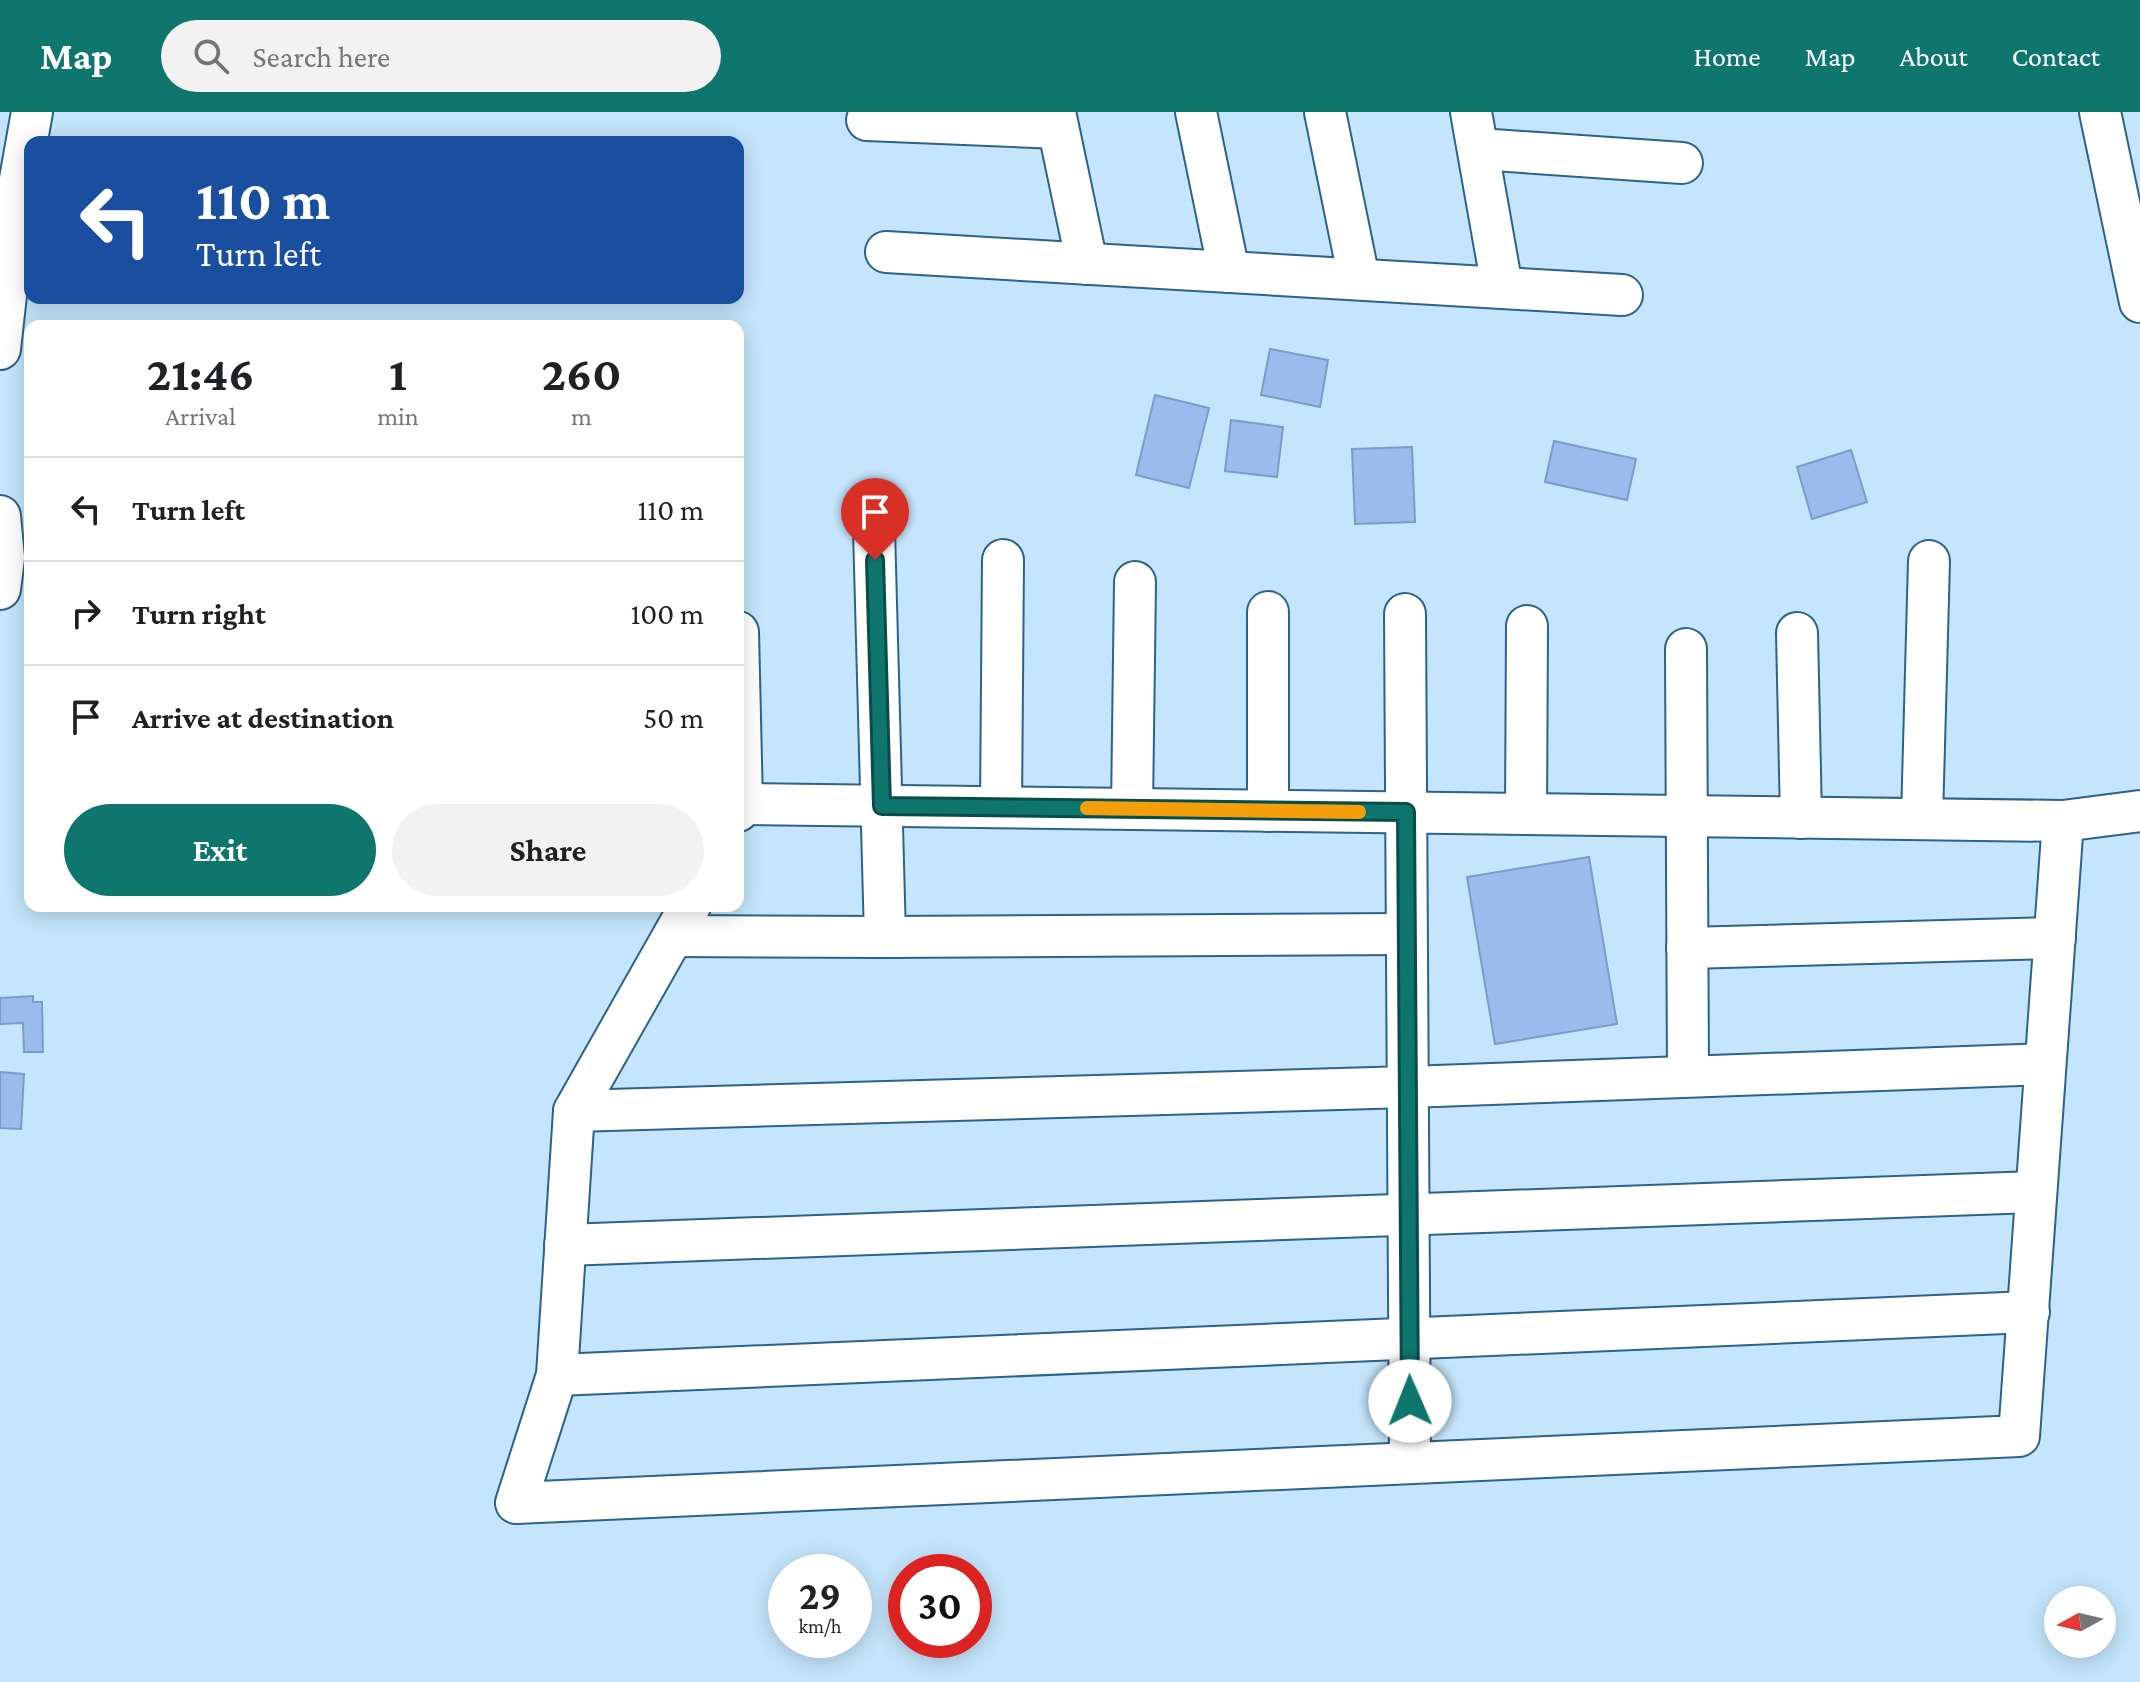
<!DOCTYPE html>
<html lang="en">
<head>
<meta charset="utf-8">
<style>
  body { margin:0; font-family:"Crimson Pro",serif; background:#f2f2f2; color:#202124; height:100vh; display:flex; flex-direction:column; font-size:30px; white-space:nowrap }
  * { box-sizing:border-box; margin:0 }
  p { font-size:26px; color:#757577 }
  .icon { flex:none; width:44px; height:44px; fill:none; stroke:currentColor; stroke-width:2; stroke-linecap:round; stroke-linejoin:round }
  .map { position:relative; flex:1; overflow:hidden }
  .sheet { position:absolute; left:24px; top:208px; width:720px; height:592px; display:flex; flex-direction:column; background:#fff; border-radius:16px; box-shadow:0 4px 20px #0003 }
  .sheet>* { flex:none }
  .banner { position:absolute; left:24px; top:24px; width:720px; height:168px; border-radius:16px; box-shadow:0 4px 20px #0003; background:#1a4fa0; color:#fff; overflow:hidden }
  .needle { width:52px; rotate:262deg }
  .buttons { position:absolute; left:2044px; top:1474px; display:grid; gap:16px }
  .buttons a { display:grid; place-items:center; width:72px; height:72px; border-radius:50%; background:#fff; box-shadow:0 4px 20px #0003; font-size:40px }
  .speed { position:absolute; left:768px; top:1442px; display:flex; gap:16px; font-size:40px; font-weight:700; text-align:center }
  .speed>* { display:grid; place-content:center; width:104px; height:104px; border-radius:50%; background:#fff; box-shadow:0 4px 20px #0003; line-height:1 }
  .speed small { font-size:20px; font-weight:400 }
  .speed .limit { border:12px solid #d22; background:#fff; color:#111 }
  .pin { position:absolute; display:grid; place-items:center; width:68px; height:68px; color:#fff; margin:-82px -34px; border-radius:50% 50% 50% 0; rotate:-45deg; box-shadow:0 0 8px #0007 }
  .pin .icon { rotate:45deg }
  .me { position:absolute; width:88px; margin:-44px; rotate:359deg; stroke-linejoin:round; filter:drop-shadow(0 0 6px #0008) }
  .turn { display:flex; align-items:center; gap:28px; height:168px; padding:0 40px; font-size:36px }
  .turn .icon { width:104px; height:104px; stroke-width:2.5 }
  .turn b { display:block; font-size:56px; line-height:68px }
  .eta { display:flex; justify-content:space-evenly; align-items:center; height:136px; text-align:center }
  .eta b { font-size:48px; font-weight:700; line-height:56px }
  .cta { display:flex; gap:16px; margin-top:auto; padding:16px 40px }
  .cta a { flex:1; height:92px; border-radius:48px; background:#0f766e; color:#fff; font-size:32px; font-weight:700; line-height:92px; text-align:center }
  .cta a+a { background:#f2f2f2; color:#202124 }
  ul { padding:0; list-style:none }
  li { display:flex; align-items:center; gap:24px; height:104px; padding:0 40px; border-top:2px solid #e0e0e0 }
  li div { flex:1 }
  li b { display:block; font-size:30px }
  li em { font-style:normal }
  header { display:flex; align-items:center; gap:48px; box-sizing:border-box; height:112px; padding:0 40px; background:#0f766e; color:#fff }
  header strong { font-size:38px }
  nav { display:flex; gap:44px; margin-inline-start:auto; font-size:28px }
  .search { width:560px; height:72px; background:#f2f2f2; display:flex; align-items:center; gap:20px; box-sizing:border-box; padding:0 28px; border-radius:44px; color:#757577; font-size:30px }
  .map>svg:first-child { display:block }
</style>
</head>
<body>
<header>
<strong>Map</strong>
<div class="search"><svg class="icon" aria-label="search" viewBox="0 0 24 24"><circle cx="10" cy="10" r="6"/><path d="M15 15l6 6"/></svg>Search here</div>
<nav><a>Home</a><a>Map</a><a>About</a><a>Contact</a></nav>
</header>
<div class="map">
<svg width="2140" height="1570" viewBox="0 0 2140 1570">
  <rect width="100%" height="100%" fill="#c4e5fc"/>
  <!-- building -->
  <g fill="#9abbec" stroke="#7c9bca" stroke-width="2">
    <polygon points="1270,237 1328,248 1320,295 1261,283"/>
    <polygon points="1155,283 1209,296 1189,376 1136,363"/>
    <polygon points="1231,308 1283,315 1277,365 1225,359"/>
    <polygon points="1554,329 1636,347 1627,388 1545,370"/>
    <polygon points="1412,335 1415,410 1355,412 1352,337"/>
    <polygon points="1851,338 1867,390 1812,407 1797,355"/>
    <polygon points="1589,745 1617,912 1495,932 1467,765"/>
    <polygon points="33,884 33,890 42,890 43,940 24,940 23,911 0,912 0,886"/>
    <polygon points="0,960 24,962 21,1017 0,1016"/>
  </g>
  <g fill="none" stroke-linecap="round" stroke-linejoin="round">
    <defs>
      <g id="street">
        <polyline points="1055,0 1087,152"/>
        <polyline points="1196,0 1229,160"/>
        <polyline points="1325,0 1359,167"/>
        <polyline points="1471,0 1502,175"/>
        <polyline points="2100,0 2140,190"/>
        <polyline points="867,8 1058,16"/>
        <polyline points="1479,37 1682,51"/>
        <polyline points="886,140 1622,183"/>
        <polyline points="0,237 17,84 32,0"/>
        <polyline points="0,404 4,446 0,477"/>
        <polyline points="874,417 885,825"/>
        <polyline points="1405,502 1410,1351"/>
        <polyline points="738,520 742,692 738,699"/>
        <polyline points="1797,521 1801,706"/>
        <polyline points="1686,537 1688,964"/>
        <polyline points="742,692 2063,709 2140,699"/>
        <polyline points="1001,695 1003,448"/>
        <polyline points="1132,697 1135,470"/>
        <polyline points="1268,699 1268,500"/>
        <polyline points="1526,702 1527,514"/>
        <polyline points="1922,707 1929,449"/>
        <polyline points="690,794 574,999 557,1263 516,1391 2019,1324 2063,709"/>
        <polyline points="674,824 885,825 1406,822"/>
        <polyline points="1687,836 2055,826"/>
        <polyline points="574,999 1408,975 2045,952"/>
        <polyline points="565,1133 2036,1080"/>
        <polyline points="557,1263 2029,1200"/>
      </g>
    </defs>
    <!-- street casing -->
    <use href="#street" stroke="#2d6385" stroke-width="44"/>
    <!-- street -->
    <use href="#street" stroke="#fff" stroke-width="40"/>
  </g>
  <g fill="none" stroke-linecap="round" stroke-linejoin="round">
    <defs>
      <polyline id="route" points="875,448 882,694 1406,700 1410,1289"/>
    </defs>
    <!-- route casing -->
    <use href="#route" stroke="#0a4d48" stroke-width="20"/>
    <!-- route -->
    <use href="#route" stroke="#0f766e" stroke-width="14"/>
    <!-- slow -->
    <polyline stroke="#f59e0b" stroke-width="14" points="1087,696 1359,700"/>
  </g>
</svg>
<div class="buttons">
<a><svg class="needle" viewBox="-14 -14 28 28"><path d="M0-13l5 13h-10z" fill="#e53935"/><path d="M0 13l5-13h-10z" fill="#757577"/></svg></a>
</div>
<div class="speed"><div>29<small>km/h</small></div><div class="limit">30</div></div>
<div class="pin" style="left:875px;top:448px;background:#d93025"><svg class="icon" aria-label="arrive" viewBox="0 0 24 24"><path d="M6 21V4h12l-3 4 3 4H6"/></svg></div>
<svg class="me" style="left:1410px;top:1289px" viewBox="-20 -20 40 40"><circle r="19" fill="#fff"/><path d="M0-13L10 11 0 6-10 11z" fill="#0f766e"/></svg>
<div class="banner">
<div class="turn"><svg class="icon" aria-label="left" viewBox="0 0 24 24"><path d="M17 20v-9H6M10 6l-5 5 5 5"/></svg><div><b>110 m</b>Turn left</div></div>
</div>
<section class="sheet">
<div class="eta">
<div><b>21:46</b><p>Arrival</p></div>
<div><b>1</b><p>min</p></div>
<div><b>260</b><p>m</p></div>
</div>
<ul>
<li><svg class="icon" aria-label="left" viewBox="0 0 24 24"><path d="M17 20v-9H6M10 6l-5 5 5 5"/></svg><div><b>Turn left</b></div><em>110 m</em></li>
<li><svg class="icon" aria-label="right" viewBox="0 0 24 24"><path d="M7 20v-9h11M14 6l5 5-5 5"/></svg><div><b>Turn right</b></div><em>100 m</em></li>
<li><svg class="icon" aria-label="arrive" viewBox="0 0 24 24"><path d="M6 21V4h12l-3 4 3 4H6"/></svg><div><b>Arrive at destination</b></div><em>50 m</em></li>
</ul>
<div class="cta"><a>Exit</a><a>Share</a></div>
</section>
</div>
</body>
</html>
